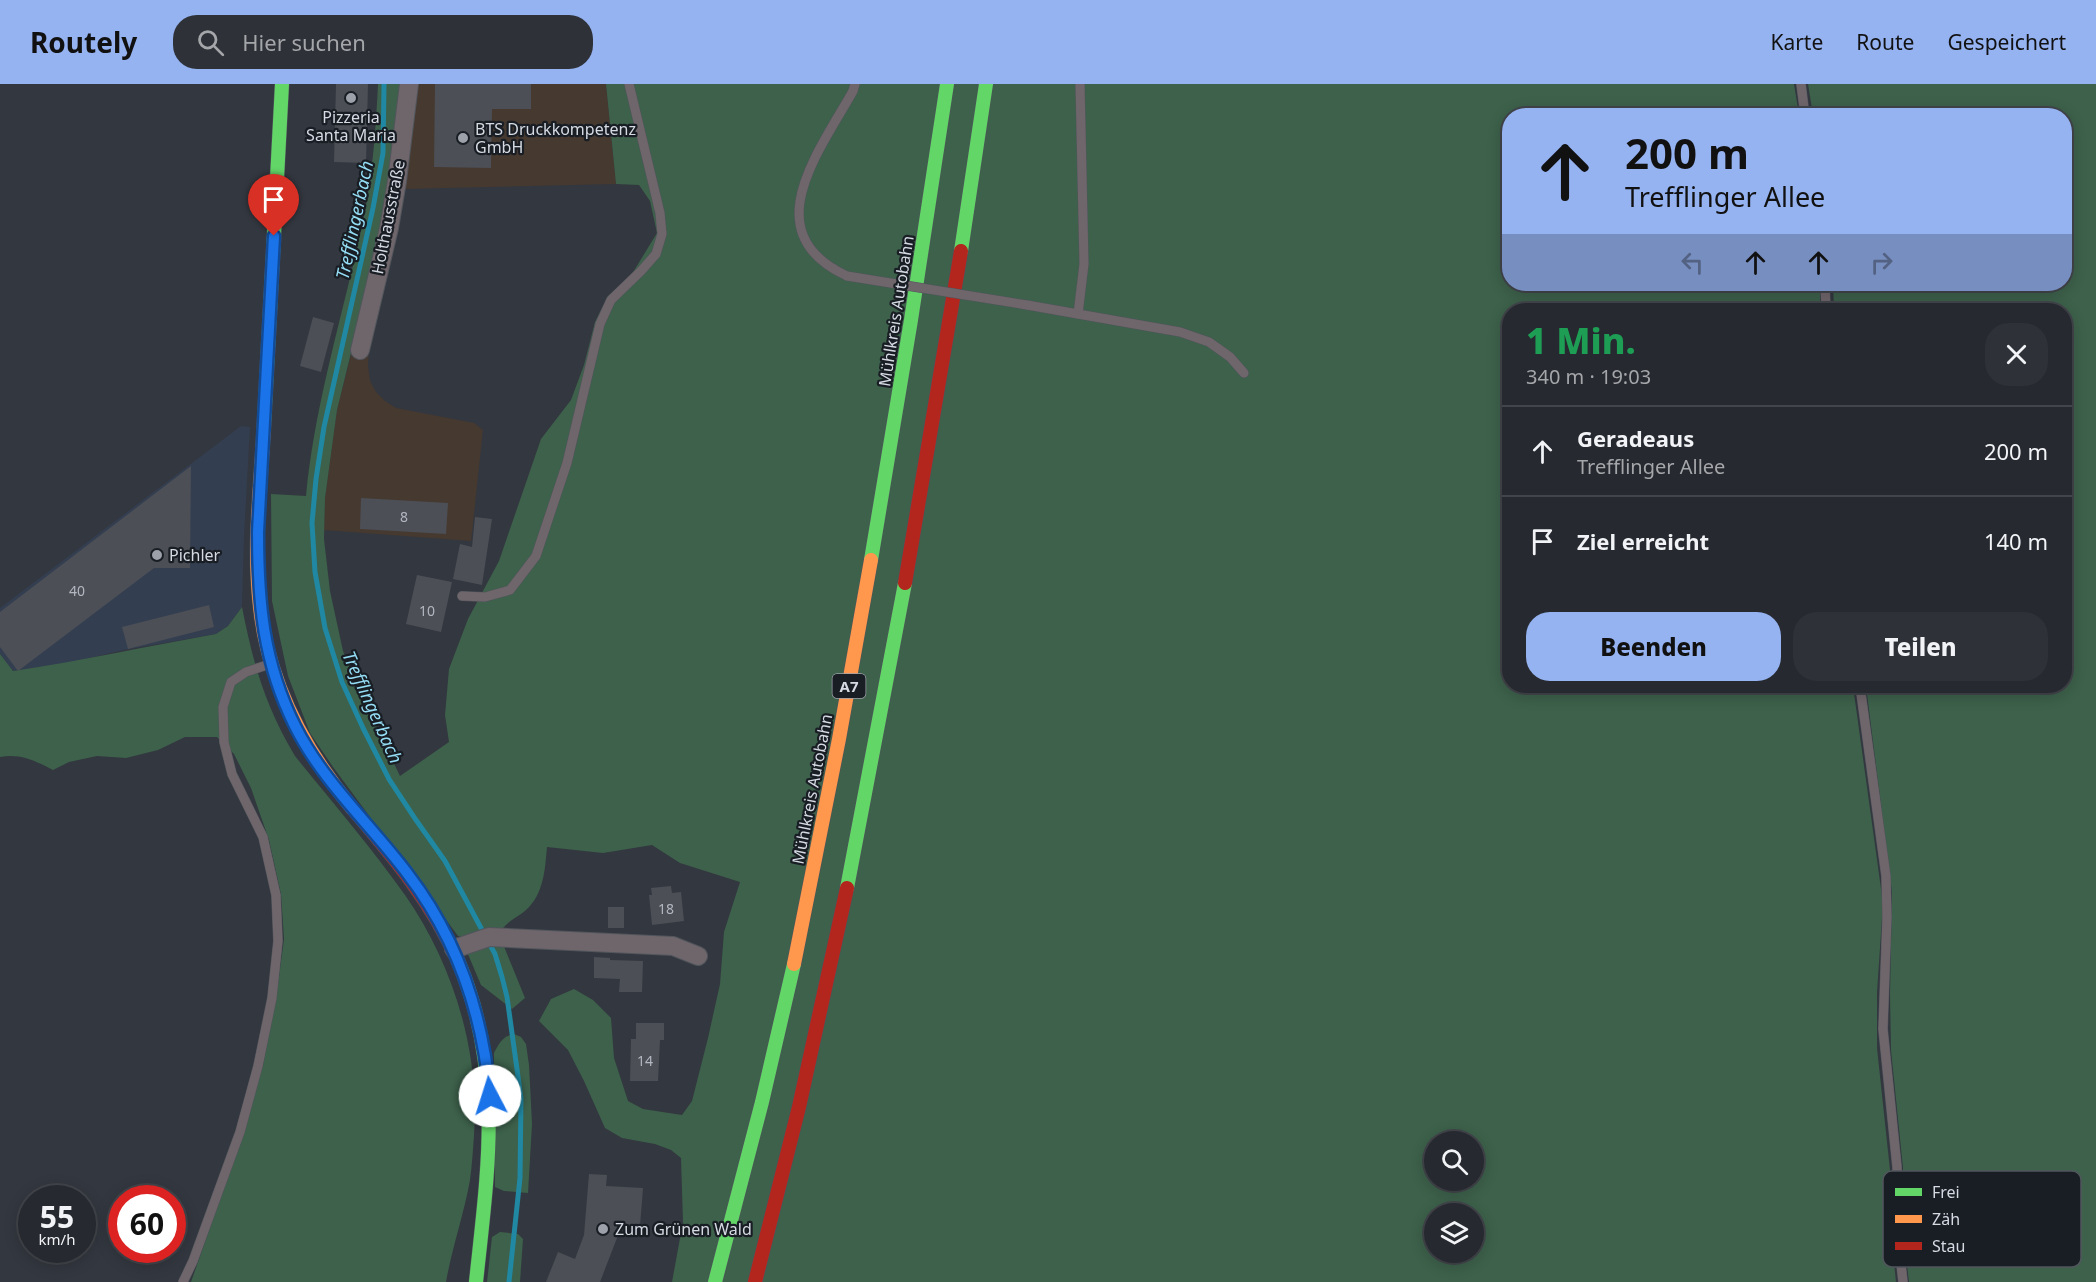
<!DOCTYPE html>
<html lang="de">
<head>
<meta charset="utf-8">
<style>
  body { margin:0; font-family:"Noto Sans",sans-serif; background:#2e3137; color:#f1f3f6; height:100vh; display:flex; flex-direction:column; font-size:22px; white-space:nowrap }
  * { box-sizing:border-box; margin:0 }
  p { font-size:20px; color:#a4a6aa }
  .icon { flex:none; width:33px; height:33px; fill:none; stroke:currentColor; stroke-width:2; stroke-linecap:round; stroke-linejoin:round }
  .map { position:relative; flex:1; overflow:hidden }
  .side { position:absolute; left:1502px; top:219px; width:570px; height:390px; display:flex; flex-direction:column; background:#26292f; border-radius:24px; box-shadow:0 3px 15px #0003,0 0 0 2px #42454b }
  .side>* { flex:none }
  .guide { position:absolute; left:1502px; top:24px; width:570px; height:183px; border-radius:24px; box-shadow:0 3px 15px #0003,0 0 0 2px #42454b; background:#95b2f1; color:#111; overflow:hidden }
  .controls { position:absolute; left:1424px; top:1047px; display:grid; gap:12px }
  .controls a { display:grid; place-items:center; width:60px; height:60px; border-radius:50%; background:#26292f; box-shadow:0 3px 15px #0003,0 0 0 2px #42454b; font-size:30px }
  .speed { position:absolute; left:18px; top:1101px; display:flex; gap:12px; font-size:30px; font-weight:700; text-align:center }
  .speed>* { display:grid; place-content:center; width:78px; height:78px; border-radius:50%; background:#26292f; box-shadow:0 3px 15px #0003,0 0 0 2px #42454b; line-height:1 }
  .speed small { font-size:15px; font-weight:400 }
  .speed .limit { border:9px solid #d22; background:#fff; color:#111 }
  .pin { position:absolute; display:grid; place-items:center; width:51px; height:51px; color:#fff; margin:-62px -26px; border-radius:50% 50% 50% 0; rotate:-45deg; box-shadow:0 0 6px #0007 }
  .pin .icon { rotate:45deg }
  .me { position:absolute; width:66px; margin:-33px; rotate:355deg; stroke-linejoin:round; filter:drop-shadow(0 0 4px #0008) }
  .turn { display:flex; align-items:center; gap:21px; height:126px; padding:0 24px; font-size:27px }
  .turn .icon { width:78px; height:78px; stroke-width:2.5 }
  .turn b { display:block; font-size:42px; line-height:51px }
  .lanes { display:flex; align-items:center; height:57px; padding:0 24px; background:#0003; justify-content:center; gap:30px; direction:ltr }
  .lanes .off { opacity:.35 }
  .round { display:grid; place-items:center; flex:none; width:63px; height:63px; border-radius:24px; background:#2e3137 }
  .overview { display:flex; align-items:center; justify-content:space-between; height:102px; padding:0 24px }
  h1 { font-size:36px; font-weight:800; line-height:45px; color:#1e9e55 }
  .cta { display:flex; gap:12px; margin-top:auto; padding:12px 24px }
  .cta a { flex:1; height:69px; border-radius:24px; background:#95b2f1; color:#111; font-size:24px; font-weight:800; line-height:69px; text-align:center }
  .cta a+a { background:#2e3137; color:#f1f3f6 }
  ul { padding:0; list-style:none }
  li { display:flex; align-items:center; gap:18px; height:90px; padding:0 24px; border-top:2px solid #42454b }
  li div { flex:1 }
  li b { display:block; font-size:22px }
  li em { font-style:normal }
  header { display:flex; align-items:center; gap:36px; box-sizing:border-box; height:84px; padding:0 30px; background:#95b2f1; color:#111 }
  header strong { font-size:28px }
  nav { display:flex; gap:33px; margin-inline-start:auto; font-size:21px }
  .search { width:420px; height:54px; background:#2e3137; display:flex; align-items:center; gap:15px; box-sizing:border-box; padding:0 21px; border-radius:24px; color:#a4a6aa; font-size:22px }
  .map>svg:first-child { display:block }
</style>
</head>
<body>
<header>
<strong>Routely</strong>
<div class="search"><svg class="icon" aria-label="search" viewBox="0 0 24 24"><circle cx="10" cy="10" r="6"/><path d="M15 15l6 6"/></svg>Hier suchen</div>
<nav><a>Karte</a><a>Route</a><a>Gespeichert</a></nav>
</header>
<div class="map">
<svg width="2096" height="1198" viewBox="0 0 2096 1198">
  <rect width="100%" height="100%" fill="#33373f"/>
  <!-- built -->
  <polygon fill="#333e50" points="241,342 250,343 244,453 242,523 228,542 216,550 124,566 64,580 13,587 0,570 0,524"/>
  <!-- industrial -->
  <g fill="#463930">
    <polygon points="415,0 606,0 616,100 403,105"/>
    <polygon points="353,263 369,267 368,282 370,297 376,308 385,317 396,324 474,339 483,346 471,457 324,446 325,414 337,326"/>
  </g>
  <!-- green -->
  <g fill="#3d614b" fill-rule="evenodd">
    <path d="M378,0H402L380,151L337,326L325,414L324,455L330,507L343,567L369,627L400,692L449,658L445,631L449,585L468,535L499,477L541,355L571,316L584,281L595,238L608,212L632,190L657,149L650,117L639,101L616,100L606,0H1794L1799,31L1509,32V200H1820V226H1509V602H1853L1883,819L1877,909V964L1890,1086L1891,1149L1896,1198H672L683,1138L681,1074L671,1066L655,1060L622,1054L605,1044L584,997L568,966L539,937L551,915L574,905L593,916L611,934L614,974L628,1017L643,1025L682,1031L692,1017L708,954L720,900L724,848L740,798L680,779L652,761L603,769L547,763C545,785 544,810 526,826C517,834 507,837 501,847L469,853L458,852L333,683L310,649L288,592L272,517L271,410L306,412C315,315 346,222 365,127C373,85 376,42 378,0ZM1434,1058H1473V1096H1434ZM1434,1130H1473V1168H1434Z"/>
    <polygon points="1808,0 2096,0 2096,1198 1909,1198 1903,1147 1903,1084 1891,966 1890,911 1892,808 1866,602 2064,602 2064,226 1834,226 1833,200 2064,200 2064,32 1813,31"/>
    <path d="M242,523C253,579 265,622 295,672C332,718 371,763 405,811C453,880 480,967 474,1051C473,1066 472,1081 470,1096C464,1130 452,1164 446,1198H191L244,1047L263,981L276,915L284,855L281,810L269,756L251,704L234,670L217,653H185L158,666L126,674L97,672L69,678L53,686C36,677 20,669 0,673V570L13,587C81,577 148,562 216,550L228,542Z"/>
    <polygon points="487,860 503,860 525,914 512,925 481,901 467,868"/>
    <path d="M514,950L521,953L526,960L529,981L532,1040L528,1109L504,1107L495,1103L494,969C499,959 503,952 514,950Z"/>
    <polygon points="500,1148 518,1150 523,1155 520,1198 487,1198 492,1153"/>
  </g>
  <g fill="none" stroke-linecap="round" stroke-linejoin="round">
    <!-- stream -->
    <polyline stroke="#2088a2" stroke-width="5" points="384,0 383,69 373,124 324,343 316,395 312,439 315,488 325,544 342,598 363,644 389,695 416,736 445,777 495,870 502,893 507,913 521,1014 520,1094 509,1198"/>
  </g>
  <!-- building -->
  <g fill="#4c4f56">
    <polygon points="336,0 368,0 366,79 334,78"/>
    <polygon points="435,0 531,0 531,25 492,25 491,84 434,83"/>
    <polygon points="313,233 334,239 321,288 300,282"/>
    <polygon points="191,382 190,484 154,484 18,587 0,563 0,528"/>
    <polygon points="361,414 448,419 446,450 360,445"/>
    <polygon points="475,433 492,435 482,501 453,495 460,460 472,463"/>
    <polygon points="417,491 452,498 441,548 406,540"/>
    <polygon points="209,521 214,543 128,565 122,543"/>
    <polygon points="671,802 672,809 681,808 684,837 652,841 649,811 652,811 651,804"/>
    <rect x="608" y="823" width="16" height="21"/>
    <polygon points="594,873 610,874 610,876 643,877 642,908 619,908 620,895 594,894"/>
    <polygon points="636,939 664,939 664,956 660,956 658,997 630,997 631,955 636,955"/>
    <polygon points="589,1090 607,1091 606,1102 643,1104 640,1142 622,1141 600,1198 546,1198 558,1168 575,1175 584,1151"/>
  </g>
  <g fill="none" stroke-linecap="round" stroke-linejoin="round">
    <defs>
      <g id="lane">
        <polyline points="1801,0 1805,32"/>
        <path d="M847,192C754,149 819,68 853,7L855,0"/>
        <polyline points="1825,200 1826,226"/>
        <polyline points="1027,221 1180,248 1209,258 1230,273 1244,289"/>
        <polyline points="1078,230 1084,180 1080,0"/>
        <polyline points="462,512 485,513 510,506 536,472 567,379 600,240 611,216 641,187 656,170 662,150 660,129 629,0"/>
        <polyline points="1860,602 1886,792 1887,833 1883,945 1897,1083 1899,1162 1903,1198"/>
        <polyline points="183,1198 193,1177 240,1048 258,982 272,914 278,857 276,811 263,753 232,690 224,658 223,623 231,598 246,588 270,580"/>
      </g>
      <g id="street">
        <polyline points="360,266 389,144 397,97 409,0"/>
        <polyline points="454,865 489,853 673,862 698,872"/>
      </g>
      <g id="fast">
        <polyline points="961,167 986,0"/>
        <polyline points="264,340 282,0"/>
        <polyline points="871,476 911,236 947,0"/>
        <polyline points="847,804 905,499"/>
        <path d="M458,877C504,985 488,1085 476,1198"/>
        <polyline points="715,1198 762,1018 794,880"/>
      </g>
      <g id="slow">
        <path d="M264,340C261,400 253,462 260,522C268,600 304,666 353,725"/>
        <polyline points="794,880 839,655 871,476"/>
      </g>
      <g id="jam">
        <polyline points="905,499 961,167"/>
        <path d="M353,725C394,773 433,819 458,877"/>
        <polyline points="755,1198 799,1023 847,804"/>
      </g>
    </defs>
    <!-- lane casing -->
    <use href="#lane" stroke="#51555c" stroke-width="10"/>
    <!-- street casing -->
    <use href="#street" stroke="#51555c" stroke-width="20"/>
    <!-- fast casing -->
    <use href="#fast" stroke="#51555c" stroke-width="15"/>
    <!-- slow casing -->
    <use href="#slow" stroke="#51555c" stroke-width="15"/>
    <!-- jam casing -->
    <use href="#jam" stroke="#51555c" stroke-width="15"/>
    <!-- lane -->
    <use href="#lane" stroke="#6f666b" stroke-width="9"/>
    <!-- street -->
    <use href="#street" stroke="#6f666b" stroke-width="18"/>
    <!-- fast -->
    <use href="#fast" stroke="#63d668" stroke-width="14"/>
    <!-- slow -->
    <use href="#slow" stroke="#ff974d" stroke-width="14"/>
    <!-- jam -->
    <use href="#jam" stroke="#b3261e" stroke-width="14"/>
    <defs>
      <polyline id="lane-bridge" points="847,192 1027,221"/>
    </defs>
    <!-- lane-bridge casing -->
    <use href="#lane-bridge" stroke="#51555c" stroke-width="10" stroke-linecap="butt"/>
    <!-- lane-bridge -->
    <use href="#lane-bridge" stroke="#6f666b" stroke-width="9"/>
  </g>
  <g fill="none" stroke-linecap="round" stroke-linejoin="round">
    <defs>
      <path id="route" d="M274,152L258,448C258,518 263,578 295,642C323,698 370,740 407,789C457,854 483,931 490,1012"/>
    </defs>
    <!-- route casing -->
    <use href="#route" stroke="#114b97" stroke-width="15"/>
    <!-- route -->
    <use href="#route" stroke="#1a73e8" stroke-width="10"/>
  </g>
  <!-- markers -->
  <g fill="#9ca1aa" stroke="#191d24" stroke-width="2">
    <circle cx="351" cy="14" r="6"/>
    <circle cx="463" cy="54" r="6"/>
    <circle cx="157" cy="471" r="6"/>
    <circle cx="603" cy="1145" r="6"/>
  </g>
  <g text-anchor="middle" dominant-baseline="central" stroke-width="4.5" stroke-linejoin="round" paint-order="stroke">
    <!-- number labels -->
    <g font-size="14" fill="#b3b7c0">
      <text x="404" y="432">8</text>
      <text x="77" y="506">40</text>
      <text x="427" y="526">10</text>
      <text x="666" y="824">18</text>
      <text x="645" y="976">14</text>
    </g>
    <!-- shield labels -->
    <rect fill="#191d24" stroke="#9da1aa" stroke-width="1.5" x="832.5" y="590" width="33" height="24" rx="4.5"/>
    <g font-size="15" font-weight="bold" fill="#d5dae3">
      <text x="849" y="602">A7</text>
    </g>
    <!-- poi labels -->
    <g font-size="16" fill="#d5dae3" stroke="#191d24" text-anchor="start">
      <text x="351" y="33" text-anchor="middle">Pizzeria<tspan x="351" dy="18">Santa Maria</tspan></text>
      <text x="475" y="45">BTS Druckkompetenz<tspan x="475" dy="18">GmbH</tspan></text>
      <text x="169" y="471">Pichler</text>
      <text x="615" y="1145">Zum Grünen Wald</text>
    </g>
    <!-- street labels -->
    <g font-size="16" fill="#d5dae3" stroke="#191d24">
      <text transform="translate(388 133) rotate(-79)">Holthausstraße</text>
      <text transform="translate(896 227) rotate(-81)">Mühlkreis Autobahn</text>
      <text transform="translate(812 705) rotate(-79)">Mühlkreis Autobahn</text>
    </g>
    <!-- water labels -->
    <g font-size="18" font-style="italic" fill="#94ddf4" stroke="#191d24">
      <text transform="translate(354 136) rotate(-78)">Trefflingerbach</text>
      <text transform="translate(373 623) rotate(66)">Trefflingerbach</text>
    </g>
  </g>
  <!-- legend -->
  <rect x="1883" y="1087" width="198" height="96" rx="9" fill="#191d24" stroke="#51565d" stroke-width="1.5"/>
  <rect x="1895" y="1104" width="27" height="8" fill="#63d668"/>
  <rect x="1895" y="1131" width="27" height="8" fill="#ff974d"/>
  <rect x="1895" y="1158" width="27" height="8" fill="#b3261e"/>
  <g font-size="16" fill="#d5dae3">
    <text x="1932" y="1114">Frei</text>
    <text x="1932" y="1141">Zäh</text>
    <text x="1932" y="1168">Stau</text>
  </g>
</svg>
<div class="controls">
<a><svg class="icon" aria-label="search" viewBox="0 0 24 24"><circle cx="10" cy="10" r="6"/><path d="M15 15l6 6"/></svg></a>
<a><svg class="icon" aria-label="layers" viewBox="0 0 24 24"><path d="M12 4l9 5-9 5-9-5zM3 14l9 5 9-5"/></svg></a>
</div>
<div class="speed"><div>55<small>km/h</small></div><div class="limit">60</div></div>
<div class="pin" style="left:274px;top:152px;background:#d93025"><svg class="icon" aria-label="arrive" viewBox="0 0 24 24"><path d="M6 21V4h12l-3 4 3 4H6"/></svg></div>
<svg class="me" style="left:490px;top:1012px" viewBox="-20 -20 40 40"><circle r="19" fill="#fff"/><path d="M0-13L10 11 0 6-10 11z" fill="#1a73e8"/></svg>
<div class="guide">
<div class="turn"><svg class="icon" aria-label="ahead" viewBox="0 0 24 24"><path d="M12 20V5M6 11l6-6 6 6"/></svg><div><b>200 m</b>Trefflinger Allee</div></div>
<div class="lanes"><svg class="icon off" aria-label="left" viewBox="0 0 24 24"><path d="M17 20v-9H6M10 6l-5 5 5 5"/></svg><svg class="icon" aria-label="ahead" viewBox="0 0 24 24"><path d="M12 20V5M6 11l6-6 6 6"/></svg><svg class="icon" aria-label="ahead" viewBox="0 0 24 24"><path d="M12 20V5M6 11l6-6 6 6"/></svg><svg class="icon off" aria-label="right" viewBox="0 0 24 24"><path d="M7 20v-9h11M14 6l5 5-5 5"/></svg></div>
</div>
<section class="side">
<div class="overview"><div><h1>1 Min.</h1><p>340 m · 19:03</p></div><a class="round"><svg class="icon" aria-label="close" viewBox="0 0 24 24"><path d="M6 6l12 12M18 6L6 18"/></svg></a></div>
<ul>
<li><svg class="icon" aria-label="ahead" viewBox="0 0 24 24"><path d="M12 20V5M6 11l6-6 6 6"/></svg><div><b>Geradeaus</b><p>Trefflinger Allee</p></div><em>200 m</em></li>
<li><svg class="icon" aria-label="arrive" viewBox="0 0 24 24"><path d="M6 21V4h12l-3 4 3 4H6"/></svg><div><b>Ziel erreicht</b></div><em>140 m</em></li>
</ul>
<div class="cta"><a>Beenden</a><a>Teilen</a></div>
</section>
</div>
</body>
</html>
